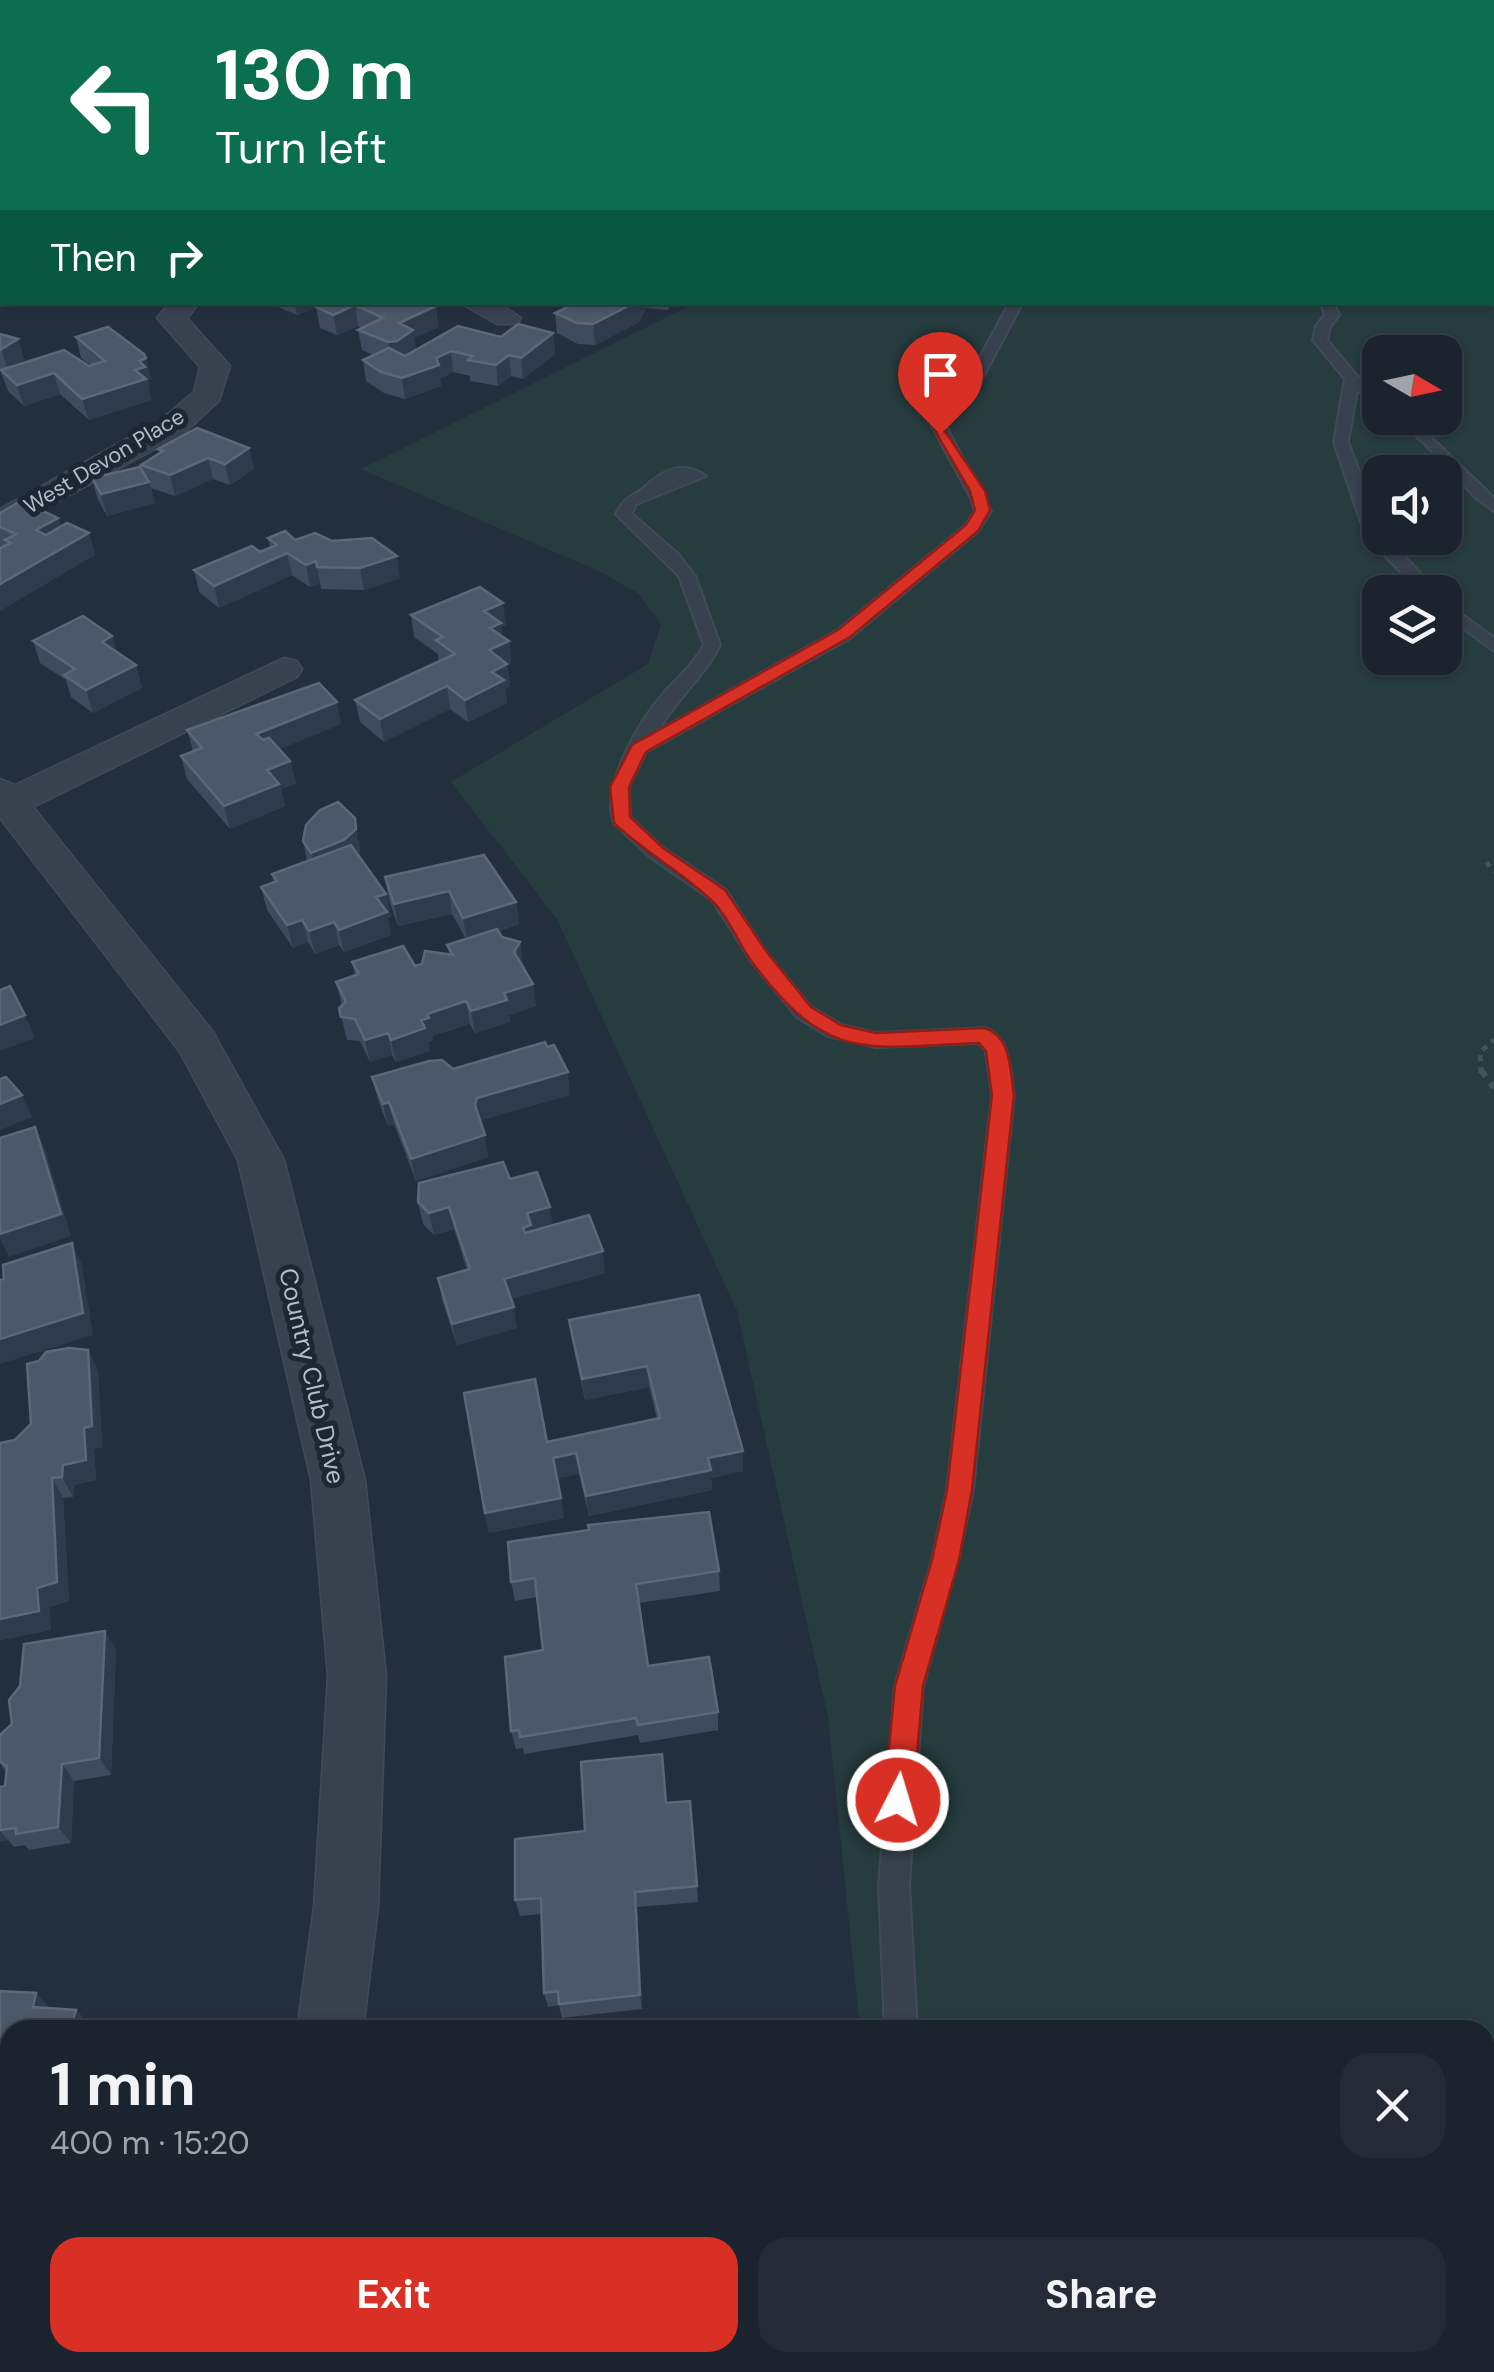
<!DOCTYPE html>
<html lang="en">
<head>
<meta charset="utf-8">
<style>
  body { margin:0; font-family:"DM Sans",sans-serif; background:#242b36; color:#f1f3f6; height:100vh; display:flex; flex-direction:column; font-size:38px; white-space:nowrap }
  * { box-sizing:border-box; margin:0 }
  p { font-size:32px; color:#a0a4aa }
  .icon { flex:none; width:55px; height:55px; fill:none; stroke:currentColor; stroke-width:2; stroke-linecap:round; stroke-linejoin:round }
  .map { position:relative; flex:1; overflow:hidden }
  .panel { position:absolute; left:0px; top:2020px; width:1495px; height:352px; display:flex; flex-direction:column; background:#1b232e; border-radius:30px 30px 0 0; box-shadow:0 2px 8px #0004,0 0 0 2px #39404a }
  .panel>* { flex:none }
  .banner { position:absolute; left:0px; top:0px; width:1495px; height:305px; box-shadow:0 2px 8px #0004,0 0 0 2px #39404a; background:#0b6e4f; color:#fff; overflow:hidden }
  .needle { width:65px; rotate:99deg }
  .tools { position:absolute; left:1362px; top:335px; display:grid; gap:20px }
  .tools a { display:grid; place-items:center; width:100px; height:100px; border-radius:20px; background:#1b232e; box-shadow:0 2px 8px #0004,0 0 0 2px #39404a; font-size:50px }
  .pin { position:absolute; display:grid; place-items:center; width:85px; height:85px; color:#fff; margin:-102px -42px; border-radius:50% 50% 50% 0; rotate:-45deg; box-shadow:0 0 10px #0007 }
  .pin .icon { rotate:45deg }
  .me { position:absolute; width:110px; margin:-55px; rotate:5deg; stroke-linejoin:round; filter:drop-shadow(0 0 8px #0008) }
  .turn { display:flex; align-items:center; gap:35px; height:210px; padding:0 50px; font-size:45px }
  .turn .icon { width:130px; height:130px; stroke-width:2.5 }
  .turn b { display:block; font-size:70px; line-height:85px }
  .then { display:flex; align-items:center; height:95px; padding:0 50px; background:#0003; gap:20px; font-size:38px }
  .round { display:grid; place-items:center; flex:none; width:105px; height:105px; border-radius:30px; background:#242b36 }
  .overview { display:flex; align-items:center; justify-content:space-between; height:170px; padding:0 50px }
  h1 { font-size:60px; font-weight:700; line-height:75px }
  .cta { display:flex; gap:20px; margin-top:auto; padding:20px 50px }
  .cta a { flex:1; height:115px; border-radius:30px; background:#d93025; color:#fff; font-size:40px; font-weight:700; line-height:115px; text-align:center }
  .cta a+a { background:#242b36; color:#f1f3f6 }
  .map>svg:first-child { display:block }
</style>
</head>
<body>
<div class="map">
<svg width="1494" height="2372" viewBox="0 0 1494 2372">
  <rect width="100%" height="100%" fill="#242f3e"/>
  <!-- green -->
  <g fill="#263c3f" fill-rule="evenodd">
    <polygon points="409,0 1136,0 1156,2 439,2"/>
    <path d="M1494,109V2372H875V2362H1485V2030H860L828,1717L737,1311L557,919L451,782L648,664L661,625L639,594L599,571L361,469L695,303L1492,302ZM1380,352H1445V418H1380ZM1380,472H1445V538H1380ZM1380,592H1445V658H1380Z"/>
  </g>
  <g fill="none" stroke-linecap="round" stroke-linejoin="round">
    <defs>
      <g id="lane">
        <polygon points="1492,139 1494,139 1494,147 1492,146"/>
        <path d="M1010,302H1023L984,375L941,417L991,511L978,531L850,638L646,752L629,787L630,817L663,848L726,890L765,951L811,1007L841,1025L876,1033L985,1028C1011,1037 1010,1071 1014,1095L973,1490L958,1560L923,1686L909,1885L917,2030H885L879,1885L895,1686L932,1560L947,1490L992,1095L986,1051L979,1043L876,1047L828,1036L797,1017L751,961L712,900L649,856L614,823C600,788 639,721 663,694C678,677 693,665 704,645L679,576L616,514C626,494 632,499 646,486C664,469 683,461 706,476L636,504L632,514L678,554L695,576L720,645C704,677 676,699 658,731L838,630L966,525L975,511L971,498L927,417L973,370Z"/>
        <polygon points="1320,302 1333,302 1339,315 1330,327 1327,340 1357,376 1380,394 1380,405 1357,390 1348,442 1380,527 1380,538 1387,538 1438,592 1421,592 1379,550 1361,522 1334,442 1345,379 1313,340 1316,326 1325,315"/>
        <polygon points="1395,418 1411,418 1494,498 1494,511 1476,498 1423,442"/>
        <polygon points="1445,602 1494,638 1494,651 1445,615"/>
        <rect x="894" y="2362" width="34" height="10"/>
      </g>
      <g id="street">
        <polygon points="87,0 137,0 139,2 89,2"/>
        <polygon points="0,47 2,48 2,62 0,61"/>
        <polygon points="0,213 2,214 2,230 0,229"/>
        <polygon points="170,302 200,302 187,318 230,366 219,401 183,434 0,532 0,509 161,420 194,392 200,367 157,318"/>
        <polygon points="459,302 497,302 521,318 517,324 497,324"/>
        <polygon points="284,658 297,661 302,669 297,677 33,807 213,1032 284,1160 365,1480 386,1676 378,1907 363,2030 297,2030 314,1907 328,1676 311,1480 238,1160 180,1052 0,818 0,779 15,785"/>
        <polygon points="247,2362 320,2362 319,2372 245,2372"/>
      </g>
    </defs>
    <!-- lane casing -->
    <use href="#lane" stroke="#414a57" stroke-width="4"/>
    <!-- street casing -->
    <use href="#street" stroke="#414a57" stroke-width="3"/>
    <!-- path-far2 -->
    <g stroke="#3f5557" stroke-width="4" stroke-dasharray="4 4" stroke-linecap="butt">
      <polyline points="228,0 258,2"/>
      <polyline points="380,0 410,2"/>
      <polyline points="1170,0 1189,2"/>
      <polyline points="1371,0 1400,2"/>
    </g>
    <!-- path-far1 -->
    <g stroke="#3f5557" stroke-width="5" stroke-dasharray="6 6" stroke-linecap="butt">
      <polyline points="1486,862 1494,872"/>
      <polyline points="1481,1073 1480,1052 1494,1040"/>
    </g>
    <!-- path -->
    <polyline stroke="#3f5557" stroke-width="6" stroke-dasharray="8 8" stroke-linecap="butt" points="1481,1070 1494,1088"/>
    <!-- lane -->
    <use href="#lane" fill="#38414e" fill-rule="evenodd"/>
    <!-- street -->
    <use href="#street" fill="#38414e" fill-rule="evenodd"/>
  </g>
  <!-- wall -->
  <g fill="#3f4b5c">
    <polygon points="0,0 42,0 43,2 2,2 2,30 0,29"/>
    <polygon points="0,74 2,75 2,112 0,111"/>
    <polygon points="0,168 2,169 2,197 0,196"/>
    <polygon points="275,302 326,302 297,315 276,306"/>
    <polygon points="326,302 436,306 438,327 414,338 416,350 501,337 553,333 555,354 523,379 511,376 498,386 470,381 470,376 453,372 440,379 441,386 405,399 384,393 366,381 363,360 373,355 362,350 358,330 362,328 358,326 337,335 320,328 316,307"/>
    <polygon points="578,302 672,302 668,310 646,308 639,322 595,345 578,344 557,333 555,313"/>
    <polygon points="0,334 18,339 24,360 18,364 91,365 81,358 76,337 151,379 148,380 150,388 148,388 151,400 89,420 60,394 24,406 8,391 0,370"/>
    <polygon points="249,448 254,469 230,485 213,479 175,496 151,488 155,503 107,516 98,500 92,478 143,472 141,465 159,453 158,449"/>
    <polygon points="0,513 58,518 61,527 89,533 95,555 3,547 0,546"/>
    <polygon points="268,538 295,540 400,578 364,590 321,589 320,583 310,587 292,575 219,608 199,592 194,570 270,547"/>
    <polygon points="411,615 506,625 501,627 502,636 509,641 511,663 507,665 510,686 505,689 507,703 468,722 450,709 384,742 360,722 355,700 439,661 438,654 414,637"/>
    <polygon points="112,636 117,652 136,665 142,688 93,713 71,697 66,680 40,663 33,641"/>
    <polygon points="341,724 279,749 290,761 296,783 281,789 285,806 230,829 187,779 181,756 193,751 187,730"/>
    <polygon points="303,841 359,841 360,852 358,854 386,894 391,917 388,918 391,935 344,952 339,945 315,954 308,942 293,948 267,910 261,887 274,883 272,874 307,861"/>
    <polygon points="385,877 516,902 519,924 498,931 523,964 536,1006 509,1015 510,1022 475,1033 470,1024 432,1036 433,1040 428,1042 429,1051 396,1062 392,1055 370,1062 360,1041 347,1040 339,1008 342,1006 336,982 355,976 352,962 415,966 449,954 447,945 466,939 452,914 398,926 389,900"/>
    <polygon points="453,1069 570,1095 481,1120 488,1157 416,1181 394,1124 388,1126 378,1100 372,1077"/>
    <polygon points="510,1179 553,1226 605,1273 511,1299 517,1328 457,1345 442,1300 438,1278 467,1270 454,1229 434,1235 423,1224 418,1202"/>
    <polygon points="699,1295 743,1451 743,1471 711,1478 712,1490 589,1516 579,1474 557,1478 564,1518 489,1533 485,1513 547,1442 657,1419 649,1387 585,1400 572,1341 569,1320"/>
    <polygon points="88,1350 98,1371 102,1447 94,1449 96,1480 74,1485 73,1497 63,1498 69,1601 49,1607 51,1630 0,1640 0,1443 15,1440 31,1424"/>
    <polygon points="508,1542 719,1571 720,1591 639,1603 648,1666 718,1712 718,1730 640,1743 638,1735 524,1754 523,1748 516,1749 511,1731 543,1650 537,1597 515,1601 511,1582"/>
    <polygon points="116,1650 111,1775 74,1781 71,1843 29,1850 25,1845 14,1847 8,1840 0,1841 0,1787 5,1786 6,1772 0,1763 0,1735"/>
    <polygon points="690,1801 698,1902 637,1907 642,2009 562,2018 559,2005 548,2007 544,1993 541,1914 520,1916 515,1900 585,1831 666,1803"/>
    <polygon points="0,1991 49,2008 76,2010 89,2024 10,2030 10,2136 0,2136"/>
    <polygon points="691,2362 773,2362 773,2372 692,2372"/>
  </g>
  <!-- shaded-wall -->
  <g fill="#2f3b4b">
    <polygon points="27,0 42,0 43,2 18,2"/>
    <polygon points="294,302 326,302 297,315"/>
    <polygon points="636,302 646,302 646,308 639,322 595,345 593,324"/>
    <polygon points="355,305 358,326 337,335 333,315"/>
    <polygon points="436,306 438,327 414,338 416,351 391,363 388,342 399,323"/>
    <polygon points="553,333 555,354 523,379 521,358"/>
    <polygon points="18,339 24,360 8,372 2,351"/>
    <polygon points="451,351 453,372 440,379 441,386 405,399 402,378"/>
    <polygon points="509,355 511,376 498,386 496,365"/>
    <polygon points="146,358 151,379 148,380 150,388 148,388 151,400 89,420 82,399 135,370 139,361"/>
    <polygon points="54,373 60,394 24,406 17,385"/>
    <polygon points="249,448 254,469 230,485 225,464"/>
    <polygon points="208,458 213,479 175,496 170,475"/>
    <polygon points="149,482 155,503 107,516 101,494"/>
    <polygon points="58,518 65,540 44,552 36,530"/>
    <polygon points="89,533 95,555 0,611 0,584"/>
    <polygon points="287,553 292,575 219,608 214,586"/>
    <polygon points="397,556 400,578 364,590 360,568"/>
    <polygon points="316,561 320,583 310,587 306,565"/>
    <polygon points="503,603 506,625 501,627 503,644 509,641 511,663 507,665 510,686 505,689 507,703 468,722 465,700 484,611"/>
    <polygon points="112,636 119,659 102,642"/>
    <polygon points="136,665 142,688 93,713 86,690"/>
    <polygon points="447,686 450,709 384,742 380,719"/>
    <polygon points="337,702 341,724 262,756 256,734"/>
    <polygon points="290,761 296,783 281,789 285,806 230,829 224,806 267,770"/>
    <polygon points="355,818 360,852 349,863 316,875 311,853"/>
    <polygon points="449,891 452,914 398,926 394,904"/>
    <polygon points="386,894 391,917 388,918 391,935 344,952 339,930 376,897"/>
    <polygon points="516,902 519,924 467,940 463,918"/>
    <polygon points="302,920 308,942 293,948 287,925"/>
    <polygon points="334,922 339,945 315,954 309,931"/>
    <polygon points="520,942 523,964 517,974 514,952"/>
    <polygon points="533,984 536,1006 509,1015 510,1022 475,1033 471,1011 504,993"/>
    <polygon points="466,1001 470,1024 432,1036 433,1040 428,1042 429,1051 396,1062 391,1040 421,1020 427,1014"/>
    <polygon points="25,1015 35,1038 0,1051 0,1025"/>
    <polygon points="388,1033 392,1055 370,1062 365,1040"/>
    <polygon points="568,1072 570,1095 481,1120 479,1127 475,1105 477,1098"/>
    <polygon points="22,1095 32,1117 0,1130 0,1104"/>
    <polygon points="389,1102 394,1124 388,1126 383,1104"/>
    <polygon points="35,1127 45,1149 71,1236 9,1257 0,1239 0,1234"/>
    <polygon points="485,1135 488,1157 416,1181 411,1159"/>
    <polygon points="449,1207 454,1229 434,1235 429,1213"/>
    <polygon points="550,1207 553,1228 526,1249 523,1228 527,1213"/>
    <polygon points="72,1243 82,1265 93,1335 0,1364 0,1339"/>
    <polygon points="603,1251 605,1273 508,1300 504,1279"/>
    <polygon points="514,1307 517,1328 457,1345 452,1324"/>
    <polygon points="88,1350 98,1371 102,1447 94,1449 96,1480 74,1485 73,1497 62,1477 63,1465 84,1428"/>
    <polygon points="647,1366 649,1387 585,1400 582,1379"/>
    <polygon points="743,1451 743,1471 711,1478 712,1490 589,1516 586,1496 708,1458"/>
    <polygon points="576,1453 579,1474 556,1478 553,1458"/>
    <polygon points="52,1478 63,1498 69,1601 49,1607 51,1630 0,1640 0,1619 37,1588"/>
    <polygon points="561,1498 564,1518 489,1533 485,1513"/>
    <polygon points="105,1631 116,1650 111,1775 99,1758"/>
    <polygon points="62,1764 74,1781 71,1843 58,1827"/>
    <polygon points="0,1831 8,1840 0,1841"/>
    <polygon points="635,1892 637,1907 642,2009 640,1995"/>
    <polygon points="36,1993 50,2008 33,2007"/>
    <polygon points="76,2010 89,2024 87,2030 70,2030"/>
  </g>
  <!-- building -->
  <g fill="#4b5868" stroke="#5c6777" stroke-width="2.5">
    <polygon points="0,0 27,0 18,2 2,2 2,12 0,12"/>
    <polygon points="0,74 2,75 2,96 0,95"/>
    <polygon points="0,120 2,121 2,144 0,145"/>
    <polygon points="2,149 2,164 0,163 0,150"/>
    <polygon points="326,302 427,302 436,306 399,323 413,330 397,341 388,342 358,330 383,318 355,305 333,315 316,307"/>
    <polygon points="578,302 636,302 593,324 577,323 555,313"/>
    <polygon points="518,324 553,333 521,358 509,355 496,365 468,360 473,356 451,351 436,358 439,365 402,378 381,372 363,360 389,348 405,356 458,326 501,337"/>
    <polygon points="108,327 144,354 146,358 139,361 145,367 135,370 146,379 82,399 54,373 17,385 1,370 64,350 89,366 105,361 76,337"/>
    <polygon points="0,334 18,339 0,350"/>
    <polygon points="197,428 249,448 225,464 208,458 170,475 141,465 163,451 158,449"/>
    <polygon points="140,467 149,482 101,494 92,478"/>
    <polygon points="21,501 58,518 36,530 46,535 67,523 89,533 0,584 0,548 11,543 5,540 16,534 0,527 0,513"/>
    <polygon points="285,531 295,540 315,533 332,541 372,538 397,556 360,568 317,567 316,561 306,565 287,553 214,586 194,570 252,546 260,552 277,545 268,538"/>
    <polygon points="480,587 503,603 484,611 501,623 490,628 509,641 489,650 507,664 492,672 504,680 465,700 447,686 380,719 355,700 455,654 436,640 443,637 411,615"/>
    <polygon points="83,616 112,636 102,642 136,665 86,690 64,675 75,669 33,641"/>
    <polygon points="319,683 337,702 256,734 263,740 269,738 290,761 267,770 279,784 224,806 181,756 202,748 187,730"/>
    <polygon points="338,802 355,818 356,829 344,840 311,853 303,841 306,825 320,810"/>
    <polygon points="351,845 386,894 376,897 387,912 339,930 334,922 309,931 302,920 287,925 261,887 277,881 272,874"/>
    <polygon points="484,855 516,902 463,918 449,891 394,904 385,877"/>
    <polygon points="497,929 502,937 520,942 514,952 533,984 504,993 507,1000 471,1011 466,1001 427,1014 429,1018 421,1020 425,1028 391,1040 388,1033 365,1040 355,1019 341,1017 339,1008 346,1002 336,982 359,974 352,962 403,946 415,966 422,964 425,951 453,955 447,945"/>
    <polygon points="10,986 25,1015 0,1025 0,990"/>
    <polygon points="545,1042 547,1047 554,1045 568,1072 477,1098 475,1105 485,1135 411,1159 389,1102 383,1104 372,1077 429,1061 442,1060 453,1069"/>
    <polygon points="6,1077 22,1095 0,1104 0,1079"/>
    <polygon points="35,1127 61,1214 0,1234 0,1138"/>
    <polygon points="503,1162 510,1179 537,1172 550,1207 527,1213 531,1225 523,1228 525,1233 589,1215 603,1251 504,1279 514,1307 452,1324 438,1278 470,1269 449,1207 429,1213 418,1202 419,1183"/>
    <polygon points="72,1243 83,1313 0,1339 0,1280 4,1279 3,1265"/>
    <polygon points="699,1295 743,1451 708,1458 711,1470 586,1496 576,1453 553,1458 561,1498 485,1513 464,1393 535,1379 547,1442 660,1418 647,1366 582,1379 569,1320"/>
    <polygon points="69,1348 88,1350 92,1426 84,1428 86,1460 63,1465 62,1477 52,1478 57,1582 37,1588 39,1611 0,1619 0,1443 15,1440 31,1424 27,1364 39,1361 46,1352"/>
    <polygon points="709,1512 719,1571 636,1584 648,1666 709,1657 718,1712 638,1725 636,1718 520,1737 519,1730 511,1731 505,1657 543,1650 535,1578 511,1582 508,1542 589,1530 588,1525"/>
    <polygon points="105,1631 99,1758 62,1764 58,1827 16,1834 16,1828 0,1830 0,1787 5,1786 7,1767 0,1761 0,1735 12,1724 9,1700 20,1686 24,1644"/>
    <polygon points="662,1754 666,1803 690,1801 697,1886 635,1892 640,1995 559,2004 558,1991 544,1993 541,1898 515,1900 515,1839 585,1831 581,1762"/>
    <polygon points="0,1991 36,1993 33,2007 76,2010 70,2030 10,2030 10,2126 0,2125"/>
    <polygon points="691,2362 773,2362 773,2366 691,2365"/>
  </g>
  <!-- route -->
  <path fill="#d93025" stroke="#8d1f18" stroke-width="2.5" d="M935,431H945L985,491L990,510L978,531L850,637L646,752L629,787L630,817L663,848L725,890L766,951L811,1007L841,1025L876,1033L985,1028C1012,1037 1010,1071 1014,1095L972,1490L959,1560L923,1686L913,1800L909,1810L898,1814L888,1810L884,1800L895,1686L932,1560L947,1490L992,1095L986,1051L979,1043C864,1048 827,1063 752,962C738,943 728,915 710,899C682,872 644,852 614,823L610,787L632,745L838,630L966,525L975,510L970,491Z"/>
  <g text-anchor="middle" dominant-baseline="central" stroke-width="10" stroke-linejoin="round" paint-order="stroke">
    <!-- far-street labels -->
    <g font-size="22" fill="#b4bcc9" stroke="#1d2633">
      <text transform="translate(104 461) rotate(-31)">West Devon Place</text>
    </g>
    <!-- street labels -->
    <g font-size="25" fill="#b4bcc9" stroke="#1d2633">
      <text transform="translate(312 1376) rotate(77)">Country Club Drive</text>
    </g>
  </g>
</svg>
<div class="tools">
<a><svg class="needle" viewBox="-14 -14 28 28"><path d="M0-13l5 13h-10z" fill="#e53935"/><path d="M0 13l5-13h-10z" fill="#a0a4aa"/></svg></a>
<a><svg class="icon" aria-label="sound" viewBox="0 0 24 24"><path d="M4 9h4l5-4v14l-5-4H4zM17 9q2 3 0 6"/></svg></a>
<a><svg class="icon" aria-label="layers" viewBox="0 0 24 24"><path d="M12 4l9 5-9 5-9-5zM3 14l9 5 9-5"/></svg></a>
</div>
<div class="pin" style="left:940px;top:434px;background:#d93025"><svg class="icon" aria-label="arrive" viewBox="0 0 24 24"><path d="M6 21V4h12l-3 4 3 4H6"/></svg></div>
<svg class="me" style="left:898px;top:1800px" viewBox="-20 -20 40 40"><circle r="17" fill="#d93025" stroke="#fff" stroke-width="3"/><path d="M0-11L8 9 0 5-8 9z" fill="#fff"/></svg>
<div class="banner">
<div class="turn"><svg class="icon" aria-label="left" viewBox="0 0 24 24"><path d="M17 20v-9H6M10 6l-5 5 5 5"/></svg><div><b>130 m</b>Turn left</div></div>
<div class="then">Then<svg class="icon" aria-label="right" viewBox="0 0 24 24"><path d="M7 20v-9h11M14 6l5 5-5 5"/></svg></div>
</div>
<section class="panel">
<div class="overview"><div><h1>1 min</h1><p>400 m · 15:20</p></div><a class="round"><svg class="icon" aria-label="close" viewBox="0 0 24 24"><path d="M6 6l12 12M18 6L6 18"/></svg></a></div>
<div class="cta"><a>Exit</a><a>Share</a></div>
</section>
</div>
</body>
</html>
